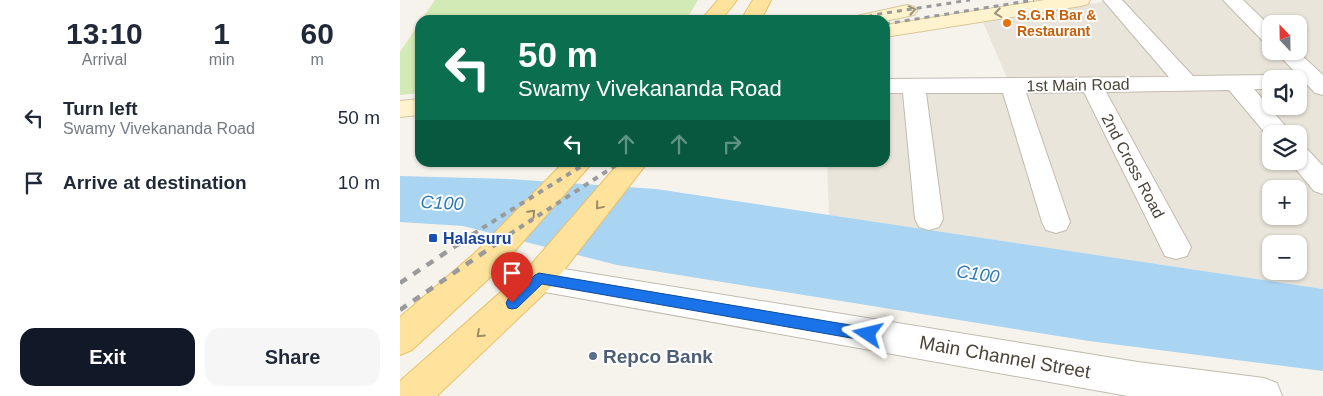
<!DOCTYPE html>
<html lang="en">
<head>
<meta charset="utf-8">
<style>
  body { margin:0; font-family:Helvetica,sans-serif; background:#f6f6f7; color:#1f2937; height:100vh; display:flex; flex-direction:column; font-size:19px; white-space:nowrap }
  * { box-sizing:border-box; margin:0 }
  p { font-size:16px; color:#747a83 }
  .icon { flex:none; width:28px; height:28px; fill:none; stroke:currentColor; stroke-width:2; stroke-linecap:round; stroke-linejoin:round }
  .map { position:relative; flex:1; overflow:hidden }
  .sheet { display:flex; flex-direction:column; background:#fff; width:400px }
  .sheet>* { flex:none }
  .hud { position:absolute; left:15px; top:15px; width:475px; height:152px; border-radius:15px; box-shadow:0 1px 4px #0004; background:#0b6e4f; color:#fff; overflow:hidden }
  .needle { width:32px; rotate:338deg }
  .controls { position:absolute; left:862px; top:15px; display:grid; gap:10px }
  .controls a { display:grid; place-items:center; width:45px; height:45px; border-radius:10px; background:#fff; box-shadow:0 1px 4px #0004; font-size:25px }
  .pin { position:absolute; display:grid; place-items:center; width:42px; height:42px; color:#fff; margin:-51px -21px; border-radius:50% 50% 50% 0; rotate:-45deg; box-shadow:0 0 5px #0007 }
  .pin .icon { rotate:45deg }
  .me { position:absolute; width:55px; margin:-28px; rotate:280deg; stroke-linejoin:round; filter:drop-shadow(0 0 4px #0008) }
  .turn { display:flex; align-items:center; gap:18px; height:105px; padding:0 20px; font-size:22px }
  .turn .icon { width:65px; height:65px; stroke-width:2.5 }
  .turn b { display:block; font-size:35px; line-height:42px }
  .lanes { display:flex; align-items:center; height:48px; padding:0 20px; background:#0003; justify-content:center; gap:25px; direction:ltr }
  .lanes .off { opacity:.35 }
  .eta { display:flex; justify-content:space-evenly; align-items:center; height:85px; text-align:center }
  .eta b { font-size:30px; font-weight:700; line-height:35px }
  .button { display:flex; gap:10px; margin-top:auto; padding:10px 20px }
  .button a { flex:1; height:58px; border-radius:15px; background:#111827; color:#fff; font-size:20px; font-weight:700; line-height:58px; text-align:center }
  .button a+a { background:#f6f6f7; color:#1f2937 }
  ul { padding:0; list-style:none }
  li { display:flex; align-items:center; gap:15px; height:65px; padding:0 20px }
  li div { flex:1 }
  li b { display:block; font-size:19px }
  li em { font-style:normal }
  main { display:flex; flex:1; min-height:0 }
  .map>svg:first-child { display:block }
</style>
</head>
<body>
<main>
<section class="sheet">
<div class="eta">
<div><b>13:10</b><p>Arrival</p></div>
<div><b>1</b><p>min</p></div>
<div><b>60</b><p>m</p></div>
</div>
<ul>
<li><svg class="icon" aria-label="left" viewBox="0 0 24 24"><path d="M17 20v-9H6M10 6l-5 5 5 5"/></svg><div><b>Turn left</b><p>Swamy Vivekananda Road</p></div><em>50 m</em></li>
<li><svg class="icon" aria-label="arrive" viewBox="0 0 24 24"><path d="M6 21V4h12l-3 4 3 4H6"/></svg><div><b>Arrive at destination</b></div><em>10 m</em></li>
</ul>
<div class="button"><a>Exit</a><a>Share</a></div>
</section>
<div class="map">
<svg width="923" height="396" viewBox="0 0 923 396">
  <rect width="100%" height="100%" fill="#f6f3ec"/>
  <!-- residential -->
  <g fill="#eae5da" fill-rule="evenodd">
    <path d="M713,0H923V75L609,83L583,22ZM871,24H899V51H871Z"/>
    <path d="M923,82V289L429,215L427,163L485,162V89L871,83V106H899V83ZM871,134H899V161H871ZM871,189H899V216H871ZM871,244H899V271H871Z"/>
  </g>
  <!-- green -->
  <g fill="#d2eab5">
    <polygon points="35,0 298,0 286,20 21,20"/>
    <polygon points="20,22 20,93 0,95 0,52"/>
  </g>
  <!-- water -->
  <polygon fill="#a9d4f2" points="0,176 109,179 256,189 923,289 923,371 689,341 217,265 63,226 0,222"/>
  <g fill="none" stroke-linecap="round" stroke-linejoin="round">
    <defs>
      <g id="street">
        <polygon points="703,0 722,0 793,76 871,75 879,77 880,79 871,79 871,89 854,89 892,134 871,134 871,140 829,90 706,92 791,247 787,256 776,259 765,256 684,92 626,93 670,222 666,230 656,233 646,230 642,222 603,93 526,93 543,219 539,227 529,230 519,227 515,219 503,93 485,93 485,79 769,77"/>
        <polygon points="823,0 843,0 871,27 871,44 864,42"/>
        <polygon points="875,51 897,51 923,75 923,95 915,93"/>
        <polygon points="899,147 908,150 923,166 923,194 914,191 889,161 899,161"/>
        <polygon points="139,265 738,362 864,378 877,383 882,396 728,396 139,291 128,288 123,278 128,268"/>
      </g>
      <g id="secondary">
        <polygon points="645,0 690,0 688,4 681,6 485,37 485,25"/>
        <polygon points="507,5 514,7 517,11 514,15 485,21 454,20 457,16"/>
        <polygon points="20,99 20,115 0,117 0,101"/>
      </g>
      <g id="primary">
        <polygon points="318,0 337,0 321,20 301,20"/>
        <polygon points="353,0 371,0 361,20 341,20"/>
        <polygon points="164,162 193,162 98,270 12,350 0,355 0,317 76,252"/>
        <polygon points="220,162 248,162 150,288 37,396 0,396 0,381 128,268"/>
      </g>
    </defs>
    <!-- street casing -->
    <use href="#street" stroke="#c2bbae" stroke-width="2"/>
    <!-- secondary casing -->
    <use href="#secondary" stroke="#d6c79b" stroke-width="2"/>
    <!-- primary casing -->
    <use href="#primary" stroke="#e6c16a" stroke-width="2"/>
    <!-- street -->
    <use href="#street" fill="#fff" fill-rule="evenodd"/>
    <!-- secondary -->
    <use href="#secondary" fill="#fff3cd" fill-rule="evenodd"/>
    <!-- primary -->
    <use href="#primary" fill="#ffe39c" fill-rule="evenodd"/>
    <!-- rail-far2 -->
    <g stroke="#9a9a9a" stroke-width="3" stroke-dasharray="5 5" stroke-linecap="butt">
      <polyline points="458,20 473,15 570,0"/>
      <polyline points="485,24 634,0"/>
    </g>
    <!-- rail-far1 -->
    <g stroke="#9a9a9a" stroke-width="4" stroke-dasharray="5.5 5.5" stroke-linecap="butt">
      <polyline points="73,234 188,162"/>
      <polyline points="110,234 221,162"/>
    </g>
    <!-- rail -->
    <g stroke="#9a9a9a" stroke-width="4.5" stroke-dasharray="8 8" stroke-linecap="butt">
      <polyline points="0,283 75,233"/>
      <polyline points="0,310 112,233"/>
    </g>
  </g>
  <!-- one-way arrows -->
  <defs><path id="oneway-chevron" d="M-2-3.5L2.5 0L-2 3.5" fill="none" stroke-width="1.6" stroke-linecap="round" stroke-linejoin="round" transform="scale(1.25)"/></defs>
  <g stroke="#9c937c">
    <use href="#oneway-chevron" transform="translate(512 10) rotate(-11)"/>
    <use href="#oneway-chevron" transform="translate(598 13) rotate(171)"/>
  </g>
  <g stroke="#9c8c66">
    <use href="#oneway-chevron" transform="translate(199 206) rotate(130)"/>
    <use href="#oneway-chevron" transform="translate(132 213) rotate(-47)"/>
    <use href="#oneway-chevron" transform="translate(80 334) rotate(137)"/>
  </g>
  <!-- route -->
  <polygon fill="#1a73e8" stroke="#114b97" points="139,273 468,328 473,330 475,334 473,339 468,341 142,284 117,308 112,309 108,308 106,303 108,299 135,275"/>
  <!-- markers -->
  <circle fill="#e8710a" stroke="#fff" stroke-width="2" cx="607" cy="23" r="5"/>
  <rect fill="#1a4fb4" stroke="#fff" stroke-width="2" x="28" y="233" width="10" height="10" rx="2.5"/>
  <circle fill="#5c6f8a" stroke="#fff" stroke-width="2" cx="193" cy="356" r="5"/>
  <g text-anchor="middle" dominant-baseline="central" stroke-width="4" stroke-linejoin="round" paint-order="stroke">
    <!-- far-food labels -->
    <g font-size="14" font-weight="bold" fill="#c56008" stroke="#fff" text-anchor="start">
      <text x="617" y="15">S.G.R Bar &amp;<tspan x="617" dy="16">Restaurant</tspan></text>
    </g>
    <!-- street labels -->
    <g font-size="16" fill="#4b4439" stroke="#fff">
      <text transform="translate(678 85) rotate(-1)">1st Main Road</text>
      <text transform="translate(733 166) rotate(62)">2nd Cross Road</text>
    </g>
    <!-- transit labels -->
    <g font-size="16" font-weight="bold" fill="#164399" stroke="#fff" text-anchor="start">
      <text x="43" y="238">Halasuru</text>
    </g>
    <!-- water labels -->
    <g font-size="18" font-style="italic" fill="#2e7ab2" stroke="#fff">
      <text transform="translate(42 203) rotate(3)">C100</text>
      <text transform="translate(578 274) rotate(8)">C100</text>
    </g>
    <!-- near-service labels -->
    <g font-size="19" font-weight="bold" fill="#4e5e75" stroke="#fff" text-anchor="start">
      <text x="203" y="356">Repco Bank</text>
    </g>
    <!-- near-street labels -->
    <g font-size="19" fill="#4b4439" stroke="#fff">
      <text transform="translate(605 357) rotate(10)">Main Channel Street</text>
    </g>
  </g>
</svg>
<div class="controls">
<a><svg class="needle" viewBox="-14 -14 28 28"><path d="M0-13l5 13h-10z" fill="#e53935"/><path d="M0 13l5-13h-10z" fill="#747a83"/></svg></a>
<a><svg class="icon" aria-label="sound" viewBox="0 0 24 24"><path d="M4 9h4l5-4v14l-5-4H4zM17 9q2 3 0 6"/></svg></a>
<a><svg class="icon" aria-label="layers" viewBox="0 0 24 24"><path d="M12 4l9 5-9 5-9-5zM3 14l9 5 9-5"/></svg></a>
<a>+</a>
<a>−</a>
</div>
<div class="pin" style="left:112px;top:303px;background:#d93025"><svg class="icon" aria-label="arrive" viewBox="0 0 24 24"><path d="M6 21V4h12l-3 4 3 4H6"/></svg></div>
<svg class="me" style="left:468px;top:334px" viewBox="-20 -20 40 40"><path d="M0-17L14 15 0 8-14 15z" fill="#1a73e8" stroke="#fff" stroke-width="4"/></svg>
<div class="hud">
<div class="turn"><svg class="icon" aria-label="left" viewBox="0 0 24 24"><path d="M17 20v-9H6M10 6l-5 5 5 5"/></svg><div><b>50 m</b>Swamy Vivekananda Road</div></div>
<div class="lanes"><svg class="icon" aria-label="left" viewBox="0 0 24 24"><path d="M17 20v-9H6M10 6l-5 5 5 5"/></svg><svg class="icon off" aria-label="ahead" viewBox="0 0 24 24"><path d="M12 20V5M6 11l6-6 6 6"/></svg><svg class="icon off" aria-label="ahead" viewBox="0 0 24 24"><path d="M12 20V5M6 11l6-6 6 6"/></svg><svg class="icon off" aria-label="right" viewBox="0 0 24 24"><path d="M7 20v-9h11M14 6l5 5-5 5"/></svg></div>
</div>
</div>
</main>
</body>
</html>
